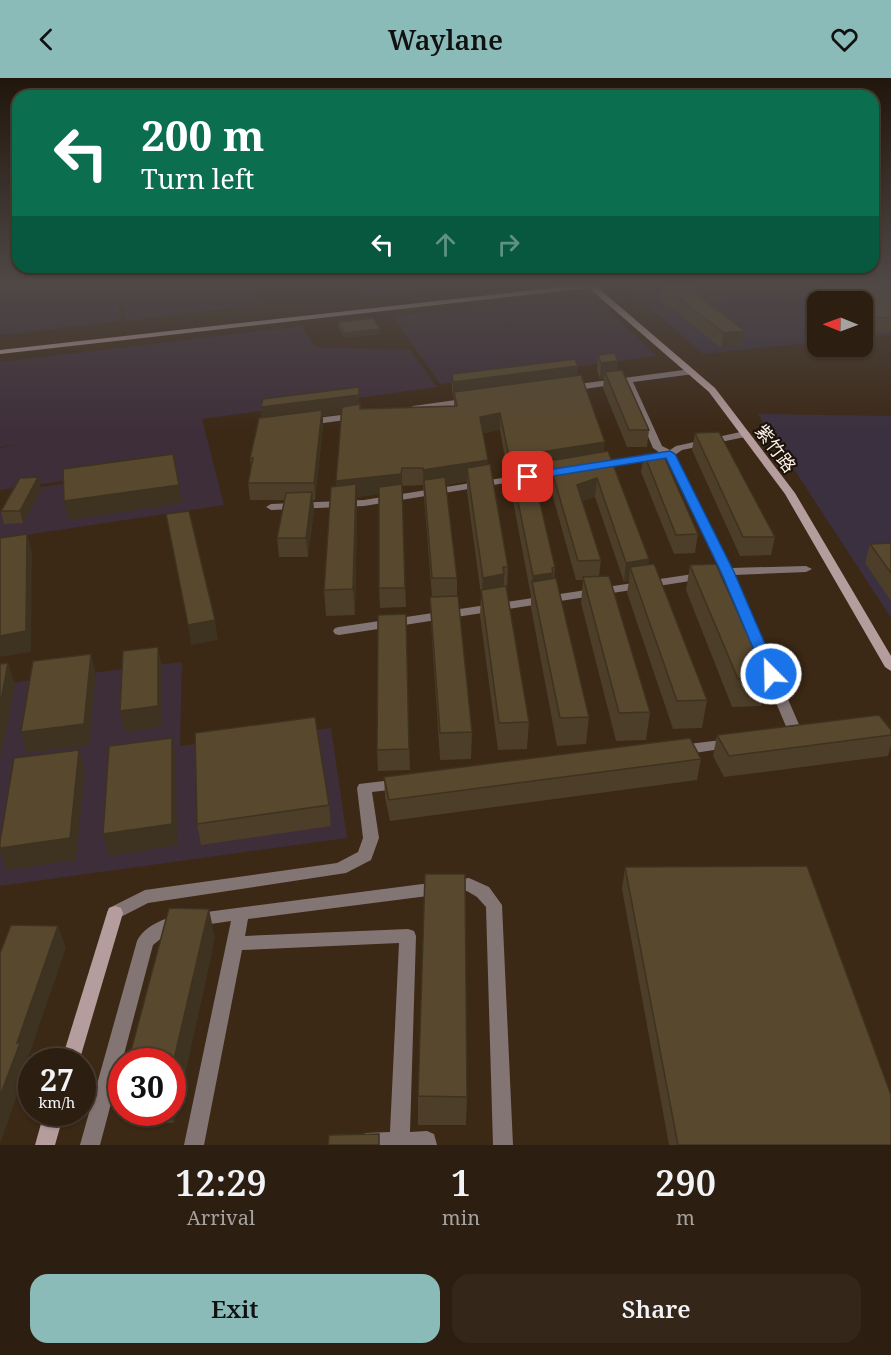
<!DOCTYPE html>
<html lang="en">
<head>
<meta charset="utf-8">
<style>
  body { margin:0; font-family:"Noto Serif","Noto Sans SC",serif; background:#342719; color:#f1f3f6; height:100vh; display:flex; flex-direction:column; font-size:22px; white-space:nowrap }
  * { box-sizing:border-box; margin:0 }
  p { font-size:20px; color:#a6a29f }
  .icon { flex:none; width:33px; height:33px; fill:none; stroke:currentColor; stroke-width:2; stroke-linecap:round; stroke-linejoin:round }
  .map { position:relative; height:1067px; overflow:hidden }
  .sheet { display:flex; flex-direction:column; background:#2c1e10; flex:1 }
  .sheet>* { flex:none }
  .guide { position:absolute; left:12px; top:12px; width:867px; height:183px; border-radius:18px; box-shadow:0 2px 4px #0004,0 0 0 2px #483c30; background:#0b6e4f; color:#fff; overflow:hidden }
  .needle { width:39px; rotate:271deg }
  .controls { position:absolute; left:807px; top:213px; display:grid; gap:12px }
  .controls a { display:grid; place-items:center; width:66px; height:66px; border-radius:12px; background:#2c1e10; box-shadow:0 2px 4px #0004,0 0 0 2px #483c30; font-size:30px }
  .speed { position:absolute; left:18px; top:970px; display:flex; gap:12px; font-size:30px; font-weight:700; text-align:center }
  .speed>* { display:grid; place-content:center; width:78px; height:78px; border-radius:50%; background:#2c1e10; box-shadow:0 2px 4px #0004,0 0 0 2px #483c30; line-height:1 }
  .speed small { font-size:15px; font-weight:400 }
  .speed .limit { border:9px solid #d22; background:#fff; color:#111 }
  .pin { position:absolute; display:grid; place-items:center; width:51px; height:51px; color:#fff; margin:-26px; border-radius:12px; box-shadow:0 3px 9px #0006 }
  .me { position:absolute; width:66px; margin:-33px; rotate:337deg; stroke-linejoin:round; filter:drop-shadow(0 0 4px #0008) }
  .turn { display:flex; align-items:center; gap:21px; height:126px; padding:0 30px; font-size:27px }
  .turn .icon { width:78px; height:78px; stroke-width:2.5 }
  .turn b { display:block; font-size:42px; line-height:51px }
  .lanes { display:flex; align-items:center; height:57px; padding:0 30px; background:#0003; justify-content:center; gap:30px; direction:ltr }
  .lanes .off { opacity:.35 }
  .eta { display:flex; justify-content:space-evenly; align-items:center; height:102px; text-align:center }
  .eta b { font-size:36px; font-weight:600; line-height:42px }
  .button { display:flex; gap:12px; margin-top:auto; padding:12px 30px }
  .button a { flex:1; height:69px; border-radius:18px; background:#8bbbb9; color:#111; font-size:24px; font-weight:600; line-height:69px; text-align:center }
  .button a+a { background:#342719; color:#f1f3f6 }
  header { display:flex; justify-content:space-between; align-items:center; height:78px; padding:0 30px; background:#8bbbb9; color:#111; font-size:27px; font-weight:600 }
  .map>svg:first-child { display:block }
</style>
</head>
<body>
<header><svg class="icon" aria-label="back" viewBox="0 0 24 24"><path d="M15 5l-7 7 7 7"/></svg>Waylane<svg class="icon" aria-label="heart" viewBox="0 0 24 24"><path d="M12 20l-8-8c-3-5 5-10 8-4 3-6 11-1 8 4z"/></svg></header>
<div class="map">
<svg width="891" height="1067" viewBox="0 0 891 1067">
  <rect width="100%" height="100%" fill="#3b2815"/>
  <!-- industrial -->
  <g fill="#3e2e3a">
    <polygon points="0,207 114,207 121,243 0,257"/>
    <polygon points="118,207 250,207 262,226 126,243"/>
    <polygon points="360,207 465,207 366,217"/>
    <polygon points="553,221 601,226 657,278 440,306 392,238"/>
    <polygon points="302,248 315,269 410,272 437,309 202,341 224,427 0,461 0,434 11,414 171,388 0,412 0,370 15,367 0,369 0,284"/>
    <polygon points="182,584 180,668 331,650 347,760 0,808 0,606"/>
  </g>
  <!-- education -->
  <g fill="#3a303f">
    <polygon points="667,207 891,207 891,257 863,260 862,224 818,224 817,264 703,276 636,217 646,210"/>
    <polygon points="758,336 891,338 891,540"/>
  </g>
  <g fill="none" stroke-linecap="round" stroke-linejoin="round">
    <!-- street -->
    <g fill="#847575" fill-rule="evenodd">
      <polygon points="691,291 694,292 694,296 633,304 662,368 670,372 676,368 745,353 750,356 745,359 682,372 675,377 731,490 806,488 812,491 806,494 734,497 804,658 802,661 792,661 790,658 723,498 339,557 335,556 333,553 335,550 339,549 720,492 667,379 599,390 594,387 599,384 660,375 653,370 625,305 571,313 567,310 571,307"/>
      <polygon points="470,320 473,321 473,325 413,334 409,331 413,328"/>
      <polygon points="357,335 360,336 360,340 309,347 304,344 309,341"/>
      <polygon points="564,390 569,393 567,395 364,428 271,432 266,429 271,426 364,422"/>
      <polygon points="729,661 734,663 736,666 734,669 681,677 676,675 674,672 676,669 681,667"/>
      <polygon points="401,701 406,702 408,706 406,710 372,714 379,760 371,782 346,795 148,825 115,842 109,840 107,835 109,830 145,812 337,785 358,774 363,760 357,710 359,706"/>
      <polygon points="469,800 489,809 502,827 513,1067 493,1067 486,829 477,819 467,813 248,841 245,858 408,851 414,853 416,858 410,1054 427,1053 434,1056 437,1067 357,1067 356,1065 359,1058 366,1055 390,1054 399,865 242,872 204,1067 184,1067 231,843 197,848 191,846 189,841 191,836"/>
      <path d="M180,836L186,838L188,843L186,848L169,854L153,867L100,1067H80L137,863C145,847 164,841 180,836Z"/>
    </g>
    <!-- secondary -->
    <g fill="#b59d9d" fill-rule="evenodd">
      <polygon points="578,207 601,207 597,209 715,310 795,415 891,578 891,593 885,589 785,416 709,314 589,210 0,276 0,272"/>
      <polygon points="115,828 121,830 123,835 79,984 61,984 107,835 109,830"/>
      <polygon points="44,1035 64,1035 55,1067 35,1067"/>
    </g>
  </g>
  <!-- wall -->
  <g fill="#4c3e28">
    <polygon points="661,207 821,207 704,222 742,268 721,270 660,221"/>
    <polygon points="822,207 878,207 891,218 891,254 874,255 862,244 862,224 840,224"/>
    <polygon points="338,244 380,256 345,260 338,249"/>
    <polygon points="598,277 617,292 649,352 647,369 627,369 603,310 604,300 600,301 597,293"/>
    <polygon points="452,296 577,298 604,374 649,481 648,487 707,622 702,650 673,651 627,515 629,503 624,504 595,419 582,423 601,482 599,498 650,634 646,662 616,663 581,525 583,502 576,502 548,401 549,390 532,393 555,489 554,501 589,639 586,666 557,668 531,530 531,518 510,407 510,396 508,397 500,352 483,355 488,387 508,489 507,512 529,644 527,671 498,672 480,538 481,517 467,414 467,403 446,407 457,500 457,518 472,654 471,681 440,682 431,545 430,519 432,519 423,407 402,408 406,529 380,530 379,510 379,416 357,419 357,431 355,537 326,538 324,512 336,408 341,336 323,338 323,348 315,422 313,422 314,432 308,479 279,479 277,460 284,422 250,422 248,405 251,390 250,380 262,340 261,329 360,326 360,331 454,328 454,320 453,321 452,312"/>
    <polygon points="695,355 775,459 771,477 740,478 692,372"/>
    <polygon points="644,376 698,456 695,475 674,476 641,394"/>
    <polygon points="38,399 41,411 23,445 4,446 1,433"/>
    <polygon points="891,465 891,523 865,485 870,466"/>
    <polygon points="690,487 767,600 761,628 732,629 686,512"/>
    <polygon points="406,536 410,692 378,693 377,672"/>
    <polygon points="891,652 891,667 888,678 724,699 713,678 717,657"/>
    <polygon points="701,681 697,702 390,743 385,720 384,699"/>
    <polygon points="329,727 331,748 201,767 197,746"/>
    <polygon points="625,789 891,1067 669,1067 622,811"/>
    <polygon points="215,860 174,1045 129,1045 126,1035 172,1035"/>
    <polygon points="418,1018 467,1019 466,1047 418,1047"/>
  </g>
  <!-- shaded-wall -->
  <g fill="#3e3220">
    <polygon points="711,207 821,207 700,222 702,208"/>
    <polygon points="380,251 380,256 345,260 344,255"/>
    <polygon points="745,253 742,268 721,270 724,255"/>
    <polygon points="618,283 617,299 605,294 604,300 600,301 601,285"/>
    <polygon points="578,288 576,304 454,314 454,320 453,321 453,304"/>
    <polygon points="359,317 360,333 323,338 323,348 315,422 314,405 263,346 261,329"/>
    <polygon points="500,335 500,352 480,356 480,339"/>
    <polygon points="605,364 603,382 549,383 549,390 512,396 511,389 510,396 508,397 509,379"/>
    <polygon points="488,382 487,400 467,390 467,403 425,410 424,402 424,410 423,392"/>
    <polygon points="402,390 402,414 357,419 357,431 355,537 353,511 337,421 336,403"/>
    <polygon points="38,399 41,411 23,445 20,433"/>
    <polygon points="597,400 595,419 576,425 577,407"/>
    <polygon points="179,407 182,425 69,442 64,423"/>
    <polygon points="312,414 314,432 308,479 306,460"/>
    <polygon points="27,456 32,475 31,574 0,579 0,558"/>
    <polygon points="649,481 647,501 630,489 629,503 624,504 626,485"/>
    <polygon points="553,495 552,515 532,504 533,498"/>
    <polygon points="504,496 503,522 482,520 483,500"/>
    <polygon points="215,542 218,562 191,567 188,547"/>
    <polygon points="158,569 162,589 162,649 125,654 120,633"/>
    <polygon points="91,576 96,596 89,667 27,675 21,654"/>
    <polygon points="8,585 15,606 1,678 0,678 0,628"/>
    <polygon points="172,660 176,681 177,767 109,778 103,756"/>
    <polygon points="79,672 85,693 76,782 7,792 0,773 0,770"/>
    <polygon points="209,831 215,860 174,1045 171,1035 172,1035 172,990"/>
    <polygon points="58,848 66,870 27,983 28,987 0,1066 0,1018 17,965"/>
  </g>
  <!-- building -->
  <g fill="#58482e" stroke="#3e3220" stroke-width="1.5">
    <polygon points="662,207 684,207 745,253 724,255"/>
    <polygon points="841,207 878,207 891,218 891,239 877,240 862,226 862,224 859,224"/>
    <polygon points="373,240 380,251 344,255 338,244"/>
    <polygon points="615,275 618,283 601,285 598,277"/>
    <polygon points="575,281 578,288 453,304 452,296"/>
    <polygon points="622,292 649,352 629,352 605,294"/>
    <polygon points="581,297 605,364 509,379 500,335 480,339 488,382 423,392 423,390 402,390 401,396 336,403 342,329 360,326 360,331 457,328 454,314"/>
    <polygon points="359,309 359,317 261,329 263,321"/>
    <polygon points="322,332 314,405 248,405 253,380 250,380 259,340"/>
    <polygon points="719,354 775,459 743,459 695,355"/>
    <polygon points="608,373 649,481 626,485 597,400 577,407 601,482 578,483 549,383"/>
    <polygon points="173,376 179,407 64,423 63,391"/>
    <polygon points="644,376 663,376 698,456 676,457"/>
    <polygon points="490,386 508,489 503,489 504,496 483,500 467,390"/>
    <polygon points="531,386 555,489 552,490 553,495 533,498 511,389"/>
    <polygon points="38,399 20,433 1,433 20,400"/>
    <polygon points="445,399 457,500 432,500 424,402"/>
    <polygon points="356,406 353,511 324,512 331,409"/>
    <polygon points="402,406 405,510 379,510 379,409"/>
    <polygon points="312,414 306,460 277,460 286,415"/>
    <polygon points="189,433 215,542 188,547 166,436"/>
    <polygon points="27,456 26,553 0,558 0,460"/>
    <polygon points="891,465 891,495 870,466"/>
    <polygon points="654,486 655,488 707,622 677,623 630,489"/>
    <polygon points="716,486 767,600 738,601 690,487"/>
    <polygon points="609,498 650,634 619,635 583,499"/>
    <polygon points="556,500 589,639 560,640 532,504"/>
    <polygon points="506,508 529,644 499,645 481,512"/>
    <polygon points="458,518 472,654 440,655 430,519"/>
    <polygon points="406,536 409,671 377,672 378,537"/>
    <polygon points="158,569 158,628 120,633 123,573"/>
    <polygon points="91,576 84,646 21,654 33,583"/>
    <polygon points="8,585 0,628 0,586"/>
    <polygon points="879,637 891,652 891,657 729,678 717,657"/>
    <polygon points="315,639 329,727 197,746 195,655"/>
    <polygon points="172,660 172,746 103,756 109,668"/>
    <polygon points="690,660 701,681 389,722 384,699"/>
    <polygon points="79,672 70,760 0,770 0,764 14,680"/>
    <polygon points="807,788 891,1017 891,1067 678,1067 625,789"/>
    <polygon points="425,796 465,796 467,1019 418,1018"/>
    <polygon points="169,830 209,831 172,990 172,984 128,984"/>
    <polygon points="11,847 58,848 17,965 20,965 0,1018 0,875"/>
    <polygon points="379,1056 379,1067 328,1067 329,1057"/>
  </g>
  <!-- sky -->
  <linearGradient id="sky" x2="0" y2="1"><stop stop-color="#20160c"/><stop offset="0.58" stop-color="#4f4846"/><stop offset="1" stop-color="#4f4846" stop-opacity="0"/></linearGradient>
  <rect width="891" height="356" fill="url(#sky)"/>
  <!-- route -->
  <polygon fill="#1a73e8" stroke="#114b97" stroke-width="1.5" points="670,373 675,376 734,494 778,596 776,600 771,601 764,596 721,494 666,380 528,402 523,399 528,395"/>
  <g text-anchor="middle" dominant-baseline="central" stroke-width="4.5" stroke-linejoin="round" paint-order="stroke">
    <!-- street labels -->
    <g font-size="18" fill="#fef1e5" stroke="#1b130b">
      <text transform="translate(776 370) rotate(53)">紫竹路</text>
    </g>
  </g>
</svg>
<div class="controls">
<a><svg class="needle" viewBox="-14 -14 28 28"><path d="M0-13l5 13h-10z" fill="#e53935"/><path d="M0 13l5-13h-10z" fill="#a6a29f"/></svg></a>
</div>
<div class="speed"><div>27<small>km/h</small></div><div class="limit">30</div></div>
<div class="pin" style="left:528px;top:399px;background:#d93025"><svg class="icon" aria-label="arrive" viewBox="0 0 24 24"><path d="M6 21V4h12l-3 4 3 4H6"/></svg></div>
<svg class="me" style="left:771px;top:596px" viewBox="-20 -20 40 40"><circle r="17" fill="#1a73e8" stroke="#fff" stroke-width="3"/><path d="M0-11L8 9 0 5-8 9z" fill="#fff"/></svg>
<div class="guide">
<div class="turn"><svg class="icon" aria-label="left" viewBox="0 0 24 24"><path d="M17 20v-9H6M10 6l-5 5 5 5"/></svg><div><b>200 m</b>Turn left</div></div>
<div class="lanes"><svg class="icon" aria-label="left" viewBox="0 0 24 24"><path d="M17 20v-9H6M10 6l-5 5 5 5"/></svg><svg class="icon off" aria-label="ahead" viewBox="0 0 24 24"><path d="M12 20V5M6 11l6-6 6 6"/></svg><svg class="icon off" aria-label="right" viewBox="0 0 24 24"><path d="M7 20v-9h11M14 6l5 5-5 5"/></svg></div>
</div>
</div>
<section class="sheet">
<div class="eta">
<div><b>12:29</b><p>Arrival</p></div>
<div><b>1</b><p>min</p></div>
<div><b>290</b><p>m</p></div>
</div>
<div class="button"><a>Exit</a><a>Share</a></div>
</section>
</body>
</html>
